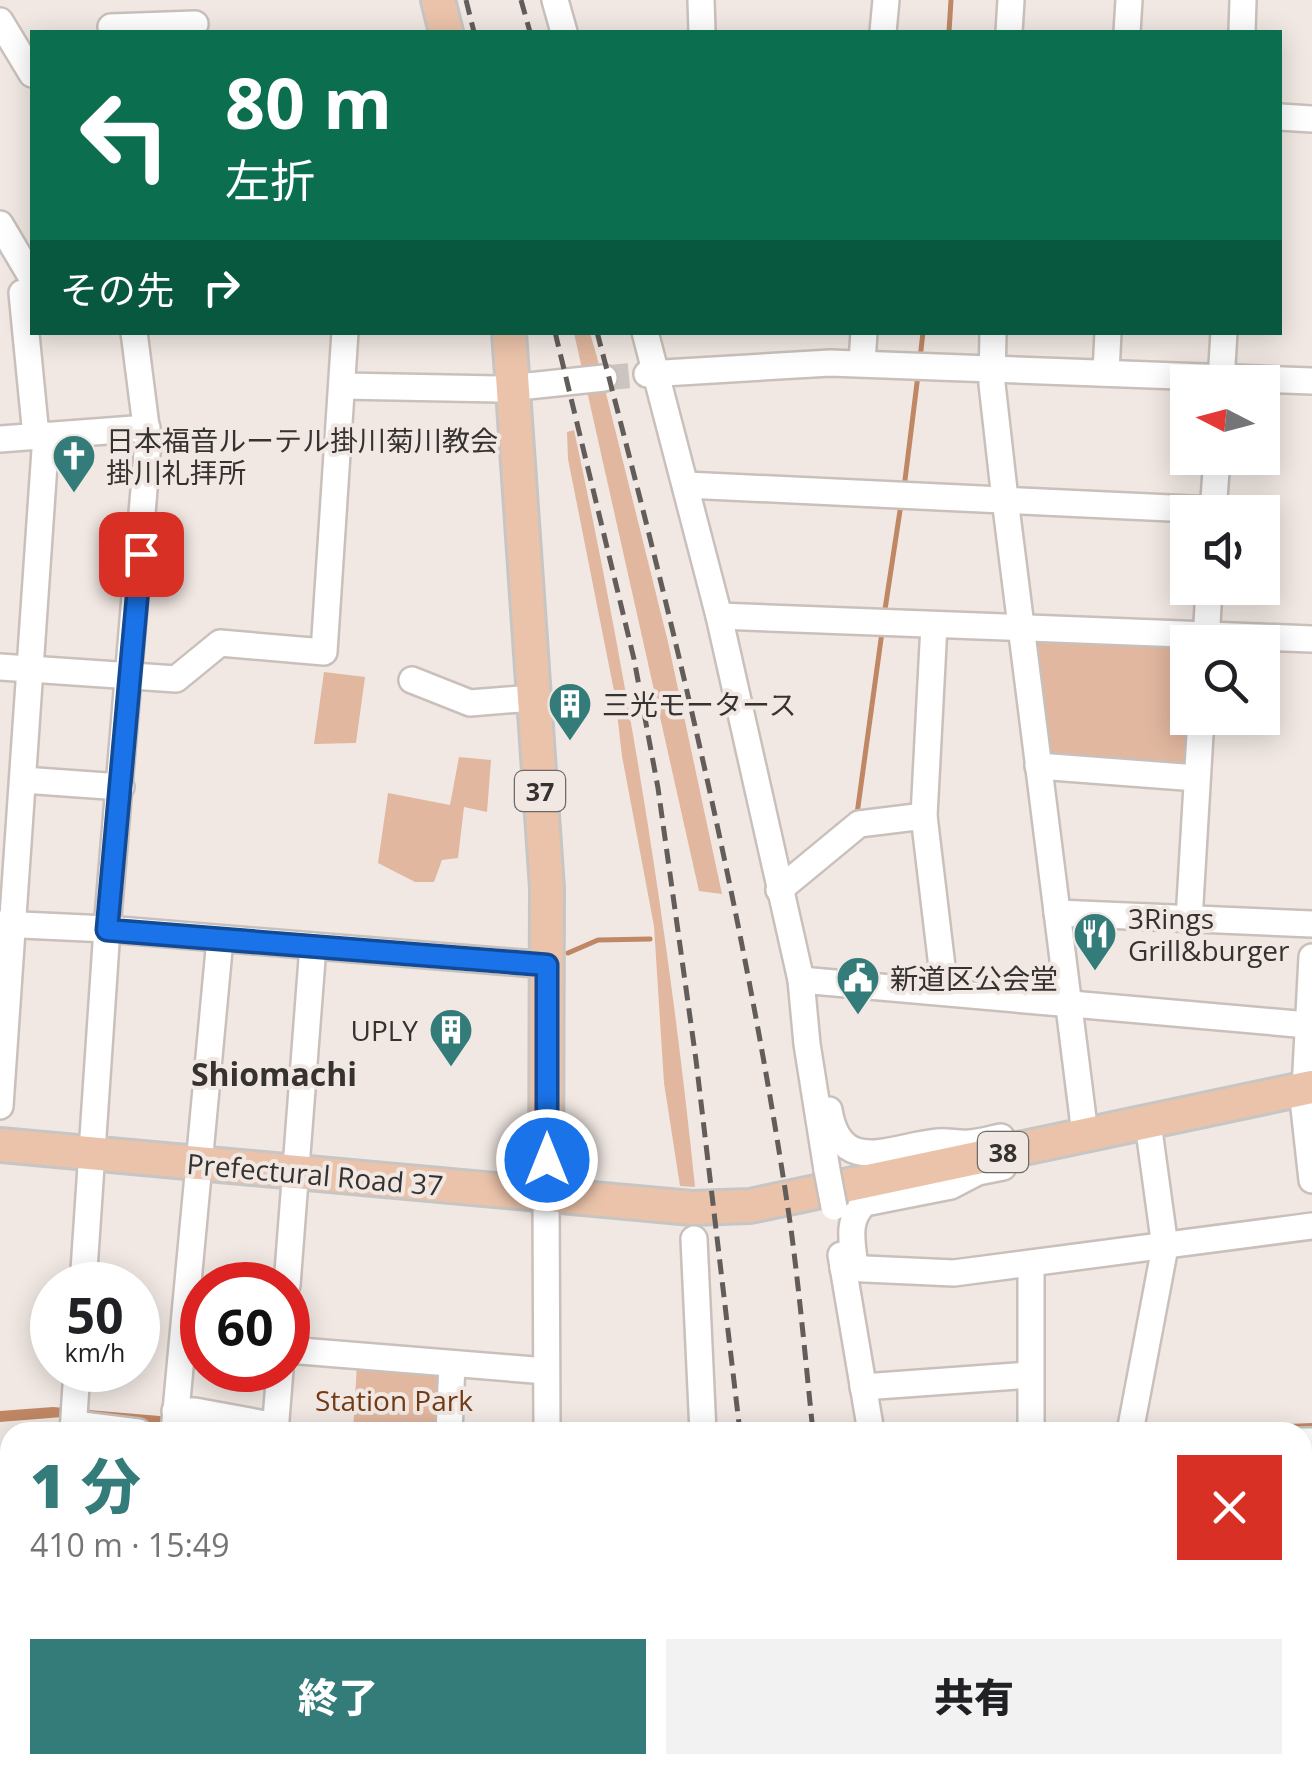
<!DOCTYPE html>
<html lang="ja">
<head>
<meta charset="utf-8">
<style>
  body { margin:0; font-family:"Open Sans","Noto Sans JP",sans-serif; background:#f2f2f2; color:#202124; height:100vh; display:flex; flex-direction:column; font-size:38px; white-space:nowrap }
  * { box-sizing:border-box; margin:0 }
  p { font-size:32px; color:#757577 }
  .icon { flex:none; width:55px; height:55px; fill:none; stroke:currentColor; stroke-width:2; stroke-linecap:round; stroke-linejoin:round }
  .map { position:relative; flex:1; overflow:hidden }
  .sheet { position:absolute; left:0px; top:1422px; width:1312px; height:352px; display:flex; flex-direction:column; background:#fff; border-radius:30px 30px 0 0; box-shadow:0 5px 25px #0003 }
  .sheet>* { flex:none }
  .banner { position:absolute; left:30px; top:30px; width:1252px; height:305px; border-radius:0px; box-shadow:0 5px 25px #0003; background:#0b6e4f; color:#fff; overflow:hidden }
  .needle { width:65px; rotate:276deg }
  .buttons { position:absolute; left:1170px; top:365px; display:grid; gap:20px }
  .buttons a { display:grid; place-items:center; width:110px; height:110px; border-radius:0px; background:#fff; box-shadow:0 5px 25px #0003; font-size:50px }
  .speed { position:absolute; left:30px; top:1262px; display:flex; gap:20px; font-size:50px; font-weight:700; text-align:center }
  .speed>* { display:grid; place-content:center; width:130px; height:130px; border-radius:50%; background:#fff; box-shadow:0 5px 25px #0003; line-height:1 }
  .speed small { font-size:25px; font-weight:400 }
  .speed .limit { border:15px solid #d22; background:#fff; color:#111 }
  .pin { position:absolute; display:grid; place-items:center; width:85px; height:85px; color:#fff; margin:-42px; border-radius:20px; box-shadow:0 5px 15px #0006 }
  .me { position:absolute; width:110px; margin:-55px; rotate:0deg; stroke-linejoin:round; filter:drop-shadow(0 0 8px #0008) }
  .turn { display:flex; align-items:center; gap:35px; height:210px; padding:0 30px; font-size:45px }
  .turn .icon { width:130px; height:130px; stroke-width:2.5 }
  .turn b { display:block; font-size:70px; line-height:85px }
  .then { display:flex; align-items:center; height:95px; padding:0 30px; background:#0003; gap:20px; font-size:38px }
  .round { display:grid; place-items:center; flex:none; width:105px; height:105px; border-radius:0px; background:#f2f2f2 }
  .headline { display:flex; align-items:center; justify-content:space-between; height:170px; padding:0 30px }
  h1 { font-size:60px; font-weight:800; line-height:75px; color:#337c7a }
  .button { display:flex; gap:20px; margin-top:auto; padding:20px 30px }
  .button a { flex:1; height:115px; border-radius:0px; background:#337c7a; color:#fff; font-size:40px; font-weight:800; line-height:115px; text-align:center }
  .button a+a { background:#f2f2f2; color:#202124 }
  .map>svg:first-child { display:block }
</style>
</head>
<body>
<div class="map">
<svg width="1312" height="1774" viewBox="0 0 1312 1774">
  <rect width="100%" height="100%" fill="#f1e8e3"/>
  <!-- green -->
  <g fill="#e1b79f">
    <polygon points="574,333 590,333 597,357 668,642 722,894 699,891"/>
    <path d="M574,430C628,680 669,932 695,1187L680,1186L664,1083L654,926L622,756L615,696L568,459L567,432Z"/>
    <polygon points="1039,637 1187,645 1188,718 1194,718 1192,765 1181,770 1047,757 1033,643"/>
    <polygon points="324,672 365,677 356,743 314,744"/>
    <polygon points="459,757 491,760 487,812 464,807 458,858 442,860 434,882 415,882 378,863 388,793 450,805"/>
    <polygon points="357,1364 445,1374 444,1432 353,1432"/>
  </g>
  <!-- water -->
  <g fill="#c08764">
    <polygon points="53,1407 195,1419 266,1432 207,1432 62,1417 0,1422 0,1411"/>
    <polygon points="1312,1423 1312,1434 1139,1430"/>
  </g>
  <g fill="none" stroke-linecap="round" stroke-linejoin="round">
    <!-- stream -->
    <g stroke="#c08764" stroke-width="5">
      <polyline points="949,32 951,0"/>
      <polyline points="920,359 923,332"/>
      <polyline points="904,488 918,375"/>
      <polyline points="884,616 901,504"/>
      <polyline points="857,814 882,632"/>
      <polyline points="568,953 598,940 650,939"/>
    </g>
    <!-- minor-tunnel -->
    <polyline stroke="#ccc4bf" stroke-width="25" stroke-dasharray="25 12" stroke-linecap="butt" points="604,378 647,374"/>
    <defs>
      <g id="minor">
        <polyline points="555,0 564,32"/>
        <polyline points="701,0 702,32"/>
        <polyline points="0,21 32,74"/>
        <polyline points="111,27 195,24"/>
        <polyline points="883,32 886,0"/>
        <polyline points="1009,32 1011,0"/>
        <polyline points="1127,32 1129,0"/>
        <polyline points="1242,32 1243,0"/>
        <polyline points="1280,117 1312,119"/>
        <polyline points="0,224 32,278"/>
        <polyline points="22,293 36,436"/>
        <polyline points="645,332 719,616 801,980 807,1044 827,1170"/>
        <polyline points="993,332 992,384 1005,499 1085,1134"/>
        <polyline points="862,363 864,332"/>
        <polyline points="1106,373 1108,332"/>
        <polyline points="647,374 830,363 1312,381"/>
        <polyline points="1221,382 1224,332"/>
        <polyline points="342,386 499,389 604,378"/>
        <polyline points="0,439 147,428"/>
        <polyline points="686,485 1213,510"/>
        <polyline points="1213,512 1217,458"/>
        <polyline points="719,616 1312,639"/>
        <polyline points="934,625 924,816 945,992"/>
        <polyline points="1206,642 1209,588"/>
        <polyline points="0,667 176,679 220,643 324,652 345,332"/>
        <polyline points="412,680 470,703 533,698"/>
        <polyline points="1038,766 1197,778"/>
        <polyline points="23,780 121,787"/>
        <polyline points="779,890 859,824 924,816"/>
        <polyline points="1057,913 1312,924"/>
        <polyline points="1189,920 1201,718"/>
        <polyline points="0,924 107,929 547,965"/>
        <polyline points="1312,957 1304,1108 1312,1180"/>
        <polyline points="801,980 1308,1025"/>
        <polyline points="0,1106 46,435"/>
        <path d="M829,1110C840,1178 892,1146 938,1142C948,1141 959,1144 970,1143C980,1142 991,1139 1001,1137"/>
        <polyline points="546,1195 547,1432"/>
        <polyline points="694,1239 703,1432"/>
        <polyline points="841,1255 871,1432"/>
        <polyline points="843,1268 954,1273 1312,1226"/>
        <path d="M855,1268C853,1245 845,1220 865,1203L951,1186L978,1172L1003,1167"/>
        <polyline points="83,1285 107,929 148,442 134,332"/>
        <polyline points="287,1285 313,946"/>
        <polyline points="288,1350 546,1371"/>
        <polyline points="863,1387 1030,1375"/>
        <polyline points="175,1411 195,1411 276,1426"/>
        <polyline points="74,1424 138,1432"/>
        <polyline points="73,1432 77,1370"/>
        <polyline points="174,1432 220,939"/>
        <polyline points="275,1432 280,1370"/>
        <polyline points="449,1432 452,1364"/>
        <polyline points="1031,1432 1031,1265"/>
        <polyline points="1130,1432 1165,1247 1148,1123"/>
        <polyline points="1302,1441 1312,1441"/>
        <polyline points="0,1474 10,1474"/>
        <polyline points="1302,1558 1312,1556"/>
        <polyline points="0,1628 10,1628"/>
        <polyline points="0,1743 10,1744"/>
        <polyline points="1302,1754 1312,1755"/>
        <polyline points="542,1765 542,1774"/>
        <polyline points="911,1765 912,1774"/>
        <polyline points="1286,1765 1287,1774"/>
        <polyline points="58,1774 58,1765"/>
        <polyline points="149,1774 149,1765"/>
        <polyline points="250,1774 250,1765"/>
        <polyline points="680,1774 681,1765"/>
        <polyline points="992,1774 992,1765"/>
        <polyline points="1088,1774 1089,1765"/>
        <polyline points="1207,1774 1207,1765"/>
      </g>
      <g id="major">
        <polyline points="438,0 446,32"/>
        <polyline points="509,332 547,888 546,1195"/>
        <polyline points="0,1145 692,1208 750,1206 1312,1087"/>
      </g>
    </defs>
    <!-- minor casing -->
    <use href="#minor" stroke="#c9c0bb" stroke-width="30"/>
    <!-- major casing -->
    <use href="#major" stroke="#c7c6c5" stroke-width="38"/>
    <!-- minor -->
    <use href="#minor" stroke="#fff" stroke-width="25"/>
    <!-- major -->
    <use href="#major" stroke="#ebc3aa" stroke-width="32"/>
    <!-- rail -->
    <g stroke="#625d5a" stroke-width="5" stroke-dasharray="15 8" stroke-linecap="butt">
      <polyline points="466,0 474,32"/>
      <polyline points="521,0 530,32"/>
      <polyline points="555,332 634,659 658,788 696,1060 740,1432"/>
      <path d="M597,332C675,628 747,926 791,1229C800,1297 806,1365 813,1432"/>
      <polyline points="759,1765 760,1774"/>
      <polyline points="777,1765 778,1774"/>
      <polyline points="847,1765 848,1774"/>
    </g>
    <defs>
      <polyline id="minor-bridge" points="827,1170 834,1207"/>
    </defs>
    <!-- minor-bridge casing -->
    <use href="#minor-bridge" stroke="#c9c0bb" stroke-width="30" stroke-linecap="butt"/>
    <!-- minor-bridge -->
    <use href="#minor-bridge" stroke="#fff" stroke-width="25"/>
  </g>
  <g fill="none" stroke-linecap="round" stroke-linejoin="round">
    <defs>
      <polyline id="route" points="141,554 107,930 547,965 547,1160"/>
    </defs>
    <!-- route casing -->
    <use href="#route" stroke="#114b97" stroke-width="25"/>
    <!-- route -->
    <use href="#route" stroke="#1a73e8" stroke-width="18"/>
  </g>
  <!-- icons -->
  <defs>
    <symbol id="church-pin" viewBox="-11 -11 22 30"><path d="M0 17L-7.5 6A9.5 9.5 0 1 1 7.5 6Z" fill="#337c7a" stroke="#f1e8e3"/><path d="M-1.2-6h2.4v3.5h3.3v2.4h-3.3V6h-2.4V-.1h-3.3v-2.4h3.3Z" fill="#fff"/></symbol>
    <symbol id="building-pin" viewBox="-11 -11 22 30"><path d="M0 17L-7.5 6A9.5 9.5 0 1 1 7.5 6Z" fill="#337c7a" stroke="#f1e8e3"/><path d="M-4-6H4V6H1V3H-1V6H-4ZM-2.5-4.3h1.7v1.8h-1.7ZM.8-4.3h1.7v1.8H.8ZM-2.5-1h1.7V.8h-1.7ZM.8-1h1.7V.8H.8Z" fill="#fff"/></symbol>
    <symbol id="restaurant-pin" viewBox="-11 -11 22 30"><path d="M0 17L-7.5 6A9.5 9.5 0 1 1 7.5 6Z" fill="#337c7a" stroke="#f1e8e3"/><path d="M-5-6h1v4h1v-4h1v4h1v-4h1v5L-1.5 .5V6h-2V.5L-5-1ZM5-6V6H3V1.5H1.5Q1.5-4 5-6Z" fill="#fff"/></symbol>
    <symbol id="civic-pin" viewBox="-11 -11 22 30"><path d="M0 17L-7.5 6A9.5 9.5 0 1 1 7.5 6Z" fill="#337c7a" stroke="#f1e8e3"/><path d="M-.6-6.5H3V-4.5H.6V-3L4-1V1h2V6H-6V1h2V-1L-.6-3ZM-1.2 2.5V6h2.4V2.5Z" fill="#fff"/></symbol>
  </defs>
  <g fill-rule="evenodd">
    <use href="#church-pin" x="49" y="431" width="50" height="68"/>
    <use href="#building-pin" x="545" y="679" width="50" height="68"/>
    <use href="#restaurant-pin" x="1070" y="909" width="50" height="68"/>
    <use href="#civic-pin" x="833" y="953" width="50" height="68"/>
    <use href="#building-pin" x="426" y="1005" width="50" height="68"/>
  </g>
  <g text-anchor="middle" dominant-baseline="central" stroke-width="8" stroke-linejoin="round" paint-order="stroke">
    <!-- shield labels -->
    <g fill="#f1e8e3" stroke="#6e6966" stroke-width="2.5">
      <rect x="515" y="771" width="50" height="40" rx="8"/>
      <rect x="978" y="1132" width="50" height="40" rx="8"/>
    </g>
    <g font-size="25" font-weight="bold" fill="#363230">
      <text x="540" y="791">37</text>
      <text x="1003" y="1152">38</text>
    </g>
    <!-- poi labels -->
    <g font-size="28" fill="#363230" stroke="#f1e8e3" text-anchor="start">
      <text x="106" y="440">日本福音ルーテル掛川菊川教会<tspan x="106" dy="32">掛川礼拝所</tspan></text>
      <text x="602" y="704">三光モータース</text>
      <text x="1128" y="918">3Rings<tspan x="1128" dy="32">Grill&amp;burger</tspan></text>
      <text x="890" y="978">新道区公会堂</text>
      <text x="418" y="1030" text-anchor="end">UPLY</text>
    </g>
    <!-- street labels -->
    <g font-size="28" fill="#363230" stroke="#f1e8e3">
      <text transform="translate(315 1174) rotate(5)">Prefectural Road 37</text>
    </g>
    <!-- park labels -->
    <g font-size="28" fill="#723b15" stroke="#f1e8e3">
      <text x="394" y="1400">Station Park</text>
    </g>
    <!-- quarter labels -->
    <g font-size="32" font-weight="bold" fill="#363230" stroke="#f1e8e3">
      <text x="274" y="1073">Shiomachi</text>
    </g>
  </g>
</svg>
<div class="buttons">
<a><svg class="needle" viewBox="-14 -14 28 28"><path d="M0-13l5 13h-10z" fill="#e53935"/><path d="M0 13l5-13h-10z" fill="#757577"/></svg></a>
<a><svg class="icon" aria-label="sound" viewBox="0 0 24 24"><path d="M4 9h4l5-4v14l-5-4H4zM17 9q2 3 0 6"/></svg></a>
<a><svg class="icon" aria-label="search" viewBox="0 0 24 24"><circle cx="10" cy="10" r="6"/><path d="M15 15l6 6"/></svg></a>
</div>
<div class="speed"><div>50<small>km/h</small></div><div class="limit">60</div></div>
<div class="pin" style="left:141px;top:554px;background:#d93025"><svg class="icon" aria-label="arrive" viewBox="0 0 24 24"><path d="M6 21V4h12l-3 4 3 4H6"/></svg></div>
<svg class="me" style="left:547px;top:1160px" viewBox="-20 -20 40 40"><circle r="17" fill="#1a73e8" stroke="#fff" stroke-width="3"/><path d="M0-11L8 9 0 5-8 9z" fill="#fff"/></svg>
<div class="banner">
<div class="turn"><svg class="icon" aria-label="left" viewBox="0 0 24 24"><path d="M17 20v-9H6M10 6l-5 5 5 5"/></svg><div><b>80 m</b>左折</div></div>
<div class="then">その先<svg class="icon" aria-label="right" viewBox="0 0 24 24"><path d="M7 20v-9h11M14 6l5 5-5 5"/></svg></div>
</div>
<section class="sheet">
<div class="headline"><div><h1>1 分</h1><p>410 m · 15:49</p></div><a class="round" style="background:#d93025;color:#fff"><svg class="icon" aria-label="close" viewBox="0 0 24 24"><path d="M6 6l12 12M18 6L6 18"/></svg></a></div>
<div class="button"><a>終了</a><a>共有</a></div>
</section>
</div>
</body>
</html>
